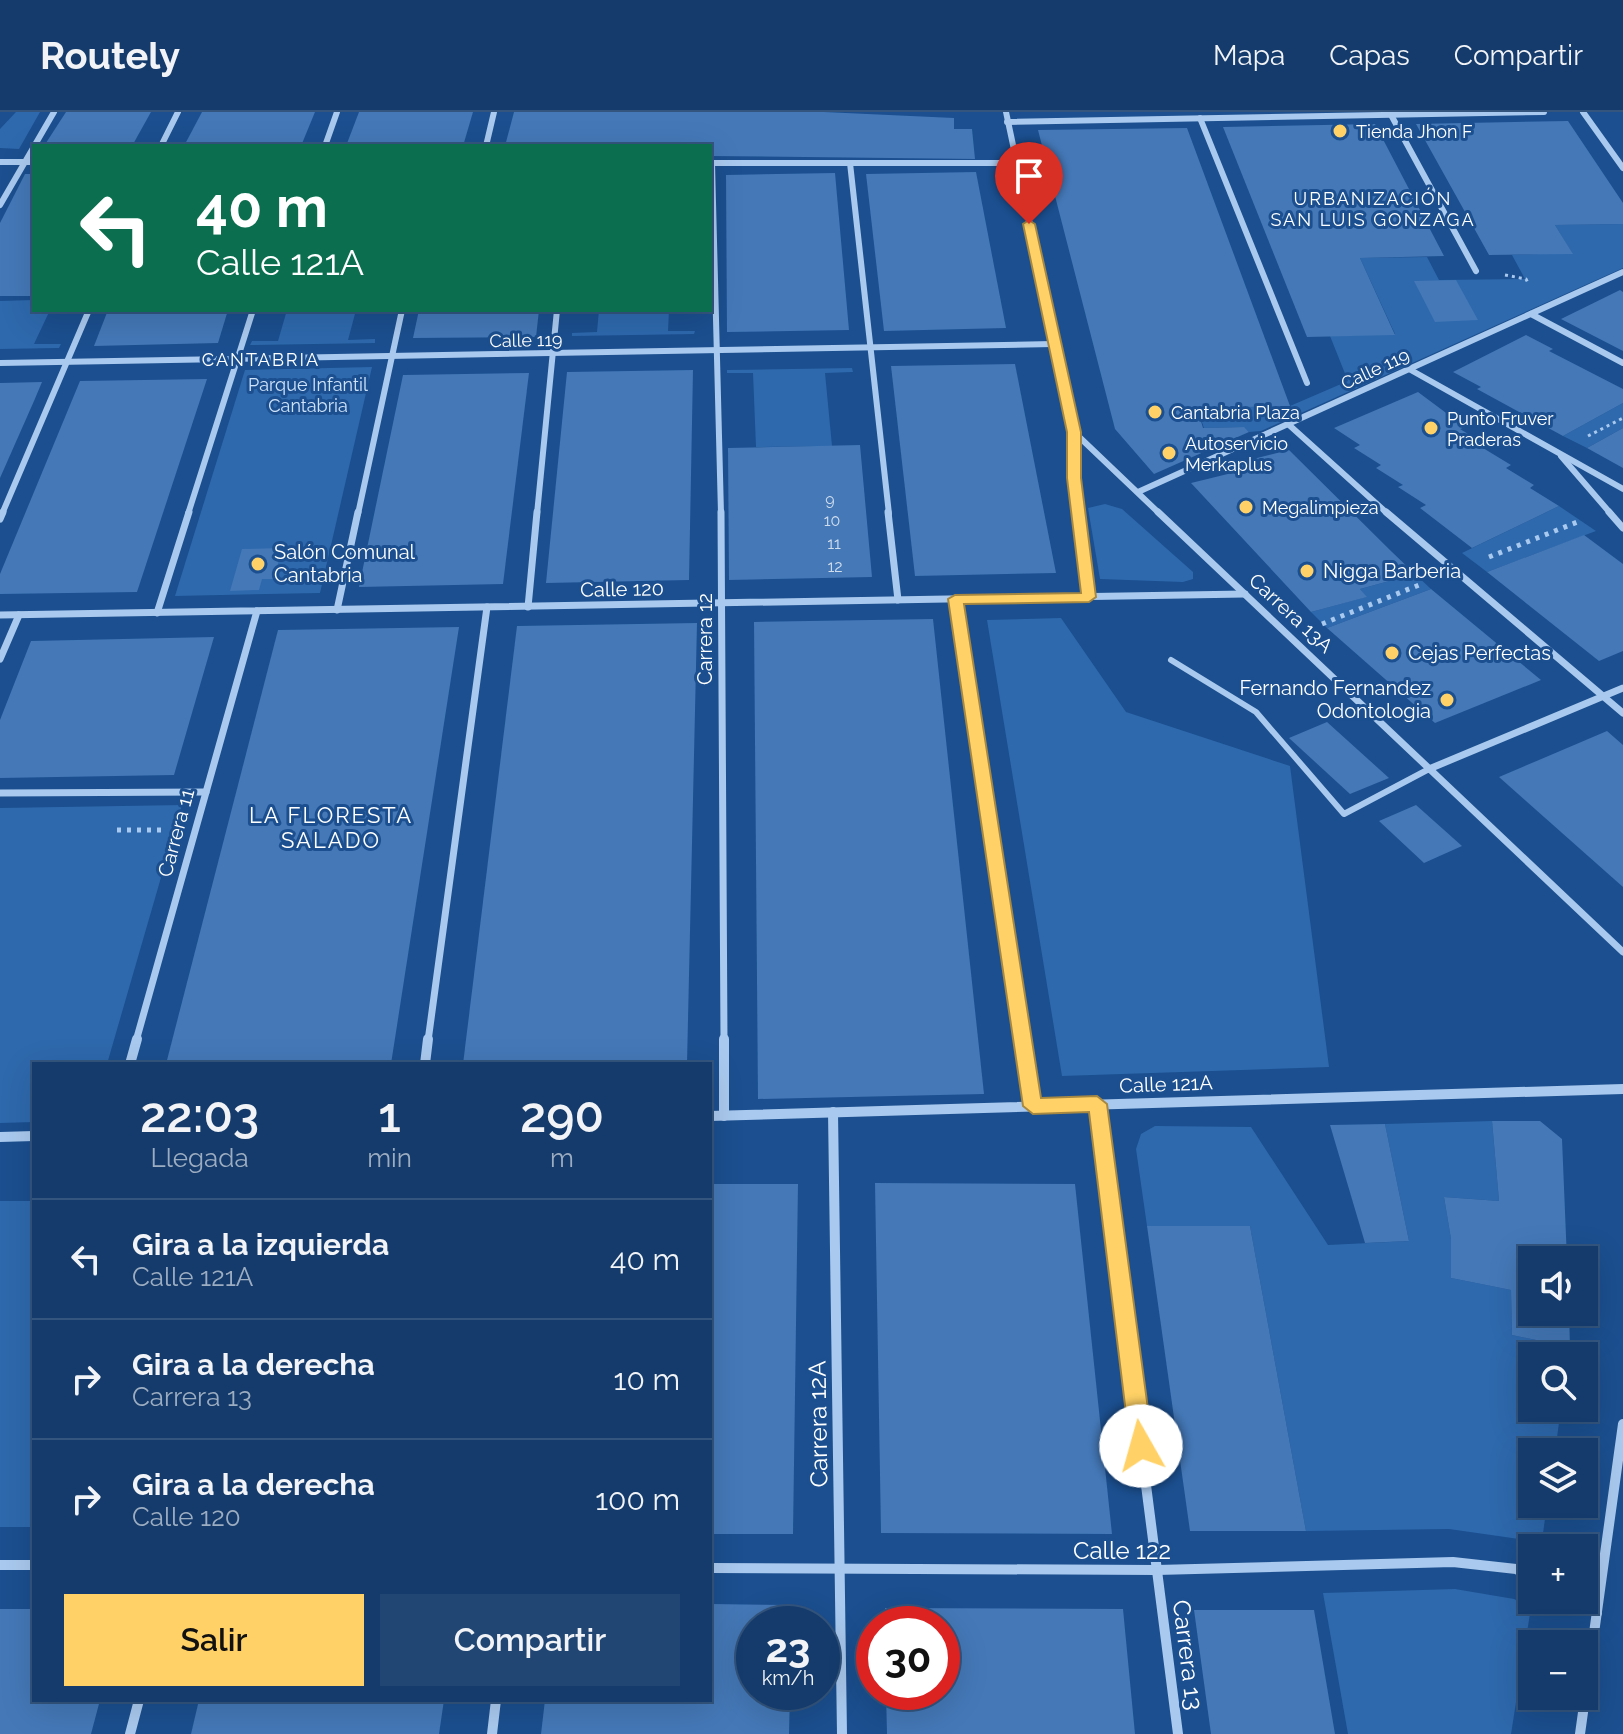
<!DOCTYPE html>
<html lang="es">
<head>
<meta charset="utf-8">
<style>
  body { margin:0; font-family:Raleway,sans-serif; background:#214673; color:#f1f3f6; height:100vh; display:flex; flex-direction:column; font-size:30px; white-space:nowrap }
  * { box-sizing:border-box; margin:0 }
  p { font-size:26px; color:#9dadc1 }
  .icon { flex:none; width:44px; height:44px; fill:none; stroke:currentColor; stroke-width:2; stroke-linecap:round; stroke-linejoin:round }
  .map { position:relative; flex:1; overflow:hidden }
  .sheet { position:absolute; left:32px; top:950px; width:680px; height:640px; display:flex; flex-direction:column; background:#143b6b; border-radius:0px; box-shadow:0 8px 32px #0002,0 0 0 2px #33557e }
  .sheet>* { flex:none }
  .guide { position:absolute; left:32px; top:32px; width:680px; height:168px; border-radius:0px; box-shadow:0 8px 32px #0002,0 0 0 2px #33557e; background:#0b6e4f; color:#fff; overflow:hidden }
  .controls { position:absolute; left:1518px; top:1134px; display:grid; gap:16px }
  .controls a { display:grid; place-items:center; width:80px; height:80px; border-radius:0px; background:#143b6b; box-shadow:0 8px 32px #0002,0 0 0 2px #33557e; font-size:40px }
  .speed { position:absolute; left:736px; top:1494px; display:flex; gap:16px; font-size:40px; font-weight:700; text-align:center }
  .speed>* { display:grid; place-content:center; width:104px; height:104px; border-radius:50%; background:#143b6b; box-shadow:0 8px 32px #0002,0 0 0 2px #33557e; line-height:1 }
  .speed small { font-size:20px; font-weight:400 }
  .speed .limit { border:12px solid #d22; background:#fff; color:#111 }
  .pin { position:absolute; display:grid; place-items:center; width:68px; height:68px; color:#fff; margin:-82px -34px; border-radius:50% 50% 50% 0; rotate:-45deg; box-shadow:0 0 8px #0007 }
  .pin .icon { rotate:45deg }
  .me { position:absolute; width:88px; margin:-44px; rotate:353deg; stroke-linejoin:round; filter:drop-shadow(0 0 6px #0008) }
  .turn { display:flex; align-items:center; gap:28px; height:168px; padding:0 32px; font-size:36px }
  .turn .icon { width:104px; height:104px; stroke-width:2.5 }
  .turn b { display:block; font-size:56px; line-height:68px }
  .eta { display:flex; justify-content:space-evenly; align-items:center; height:136px; text-align:center }
  .eta b { font-size:48px; font-weight:600; line-height:56px }
  .cta { display:flex; gap:16px; margin-top:auto; padding:16px 32px }
  .cta a { flex:1; height:92px; border-radius:0px; background:#ffd166; color:#111; font-size:32px; font-weight:600; line-height:92px; text-align:center }
  .cta a+a { background:#214673; color:#f1f3f6 }
  ul { padding:0; list-style:none }
  li { display:flex; align-items:center; gap:24px; height:120px; padding:0 32px; border-top:2px solid #33557e }
  li div { flex:1 }
  li b { display:block; font-size:30px }
  li em { font-style:normal }
  header { display:flex; align-items:center; gap:48px; box-sizing:border-box; height:112px; padding:0 40px; background:#143b6b; border-bottom:2px solid #33557e }
  header strong { font-size:38px }
  nav { display:flex; gap:44px; margin-inline-start:auto; font-size:28px }
  .map>svg:first-child { display:block }
</style>
</head>
<body>
<header>
<strong>Routely</strong>
<nav><a>Mapa</a><a>Capas</a><a>Compartir</a></nav>
</header>
<div class="map">
<svg width="1623" height="1622" viewBox="0 0 1623 1622">
  <rect width="100%" height="100%" fill="#1b4f8f"/>
  <!-- green -->
  <g fill="#2e69ad">
    <polygon points="16,0 40,0 19,37 0,36 0,17"/>
    <polygon points="1623,112 1623,156 1261,319 1249,320 1243,315 1204,316 1197,296 1290,294 1348,269 1330,224 1395,222 1360,146 1427,145 1439,168 1525,167 1512,143 1572,141 1555,113"/>
    <polygon points="34,188 34,198 50,198 34,232 61,232 59,236 0,237 0,189"/>
    <polygon points="287,198 356,198 348,228 375,227 375,231 250,233 252,229 278,229"/>
    <polygon points="599,198 669,198 668,219 695,219 694,222 572,224 572,221 597,220"/>
    <polygon points="372,255 320,481 175,484 245,258"/>
    <polygon points="852,256 853,260 825,261 832,334 756,335 753,261 727,261 727,258"/>
    <polygon points="1623,291 1623,316 1587,336 1563,324"/>
    <polygon points="1105,392 1122,397 1193,460 1193,467 1183,470 1100,467 1088,396"/>
    <polygon points="1559,394 1596,419 1487,460 1462,441"/>
    <polygon points="1415,462 1431,477 1327,516 1311,500 1366,485 1360,477"/>
    <polygon points="1061,506 1126,600 1290,654 1329,955 1062,964 987,508"/>
    <polygon points="182,693 107,952 34,952 34,1010 0,1011 0,696"/>
    <polygon points="1492,1009 1499,1089 1444,1085 1451,1127 1451,1166 1511,1178 1512,1223 1570,1235 1569,1244 1532,1244 1532,1296 1561,1296 1555,1340 1532,1340 1532,1392 1547,1392 1541,1436 1519,1427 1449,1417 1306,1419 1250,1114 1147,1114 1136,1037 1141,1022 1155,1014 1251,1015 1328,1133 1409,1129 1385,1012"/>
    <rect x="0" y="1089" width="34" height="326"/>
    <polygon points="1455,1477 1514,1487 1531,1495 1511,1622 1348,1622 1323,1481"/>
  </g>
  <!-- building -->
  <g fill="#4478b7">
    <polygon points="66,0 151,0 132,34 44,34"/>
    <polygon points="202,0 315,0 301,34 184,34"/>
    <polygon points="359,0 473,0 463,34 346,34"/>
    <polygon points="514,0 824,0 954,6 954,17 972,17 975,47 710,44 710,34 505,34"/>
    <polygon points="1568,9 1623,91 1623,112 1555,113 1573,142 1489,143 1416,12"/>
    <polygon points="1375,12 1444,144 1360,146 1395,223 1307,225 1223,15"/>
    <polygon points="1187,16 1290,294 1197,296 1203,316 1244,315 1249,320 1154,362 1115,317 1038,18"/>
    <polygon points="976,60 1006,216 884,219 866,62"/>
    <polygon points="835,61 849,218 727,220 726,63"/>
    <polygon points="25,62 34,62 34,184 0,184 0,111"/>
    <polygon points="1456,168 1478,208 1435,210 1414,169"/>
    <polygon points="1620,178 1623,180 1623,239 1561,207"/>
    <polygon points="108,198 228,198 218,231 94,234"/>
    <polygon points="419,198 539,198 536,225 413,226"/>
    <polygon points="1526,223 1553,237 1549,239 1623,277 1623,291 1563,324 1477,277 1481,275 1453,260"/>
    <polygon points="1015,252 1056,461 915,464 891,254"/>
    <polygon points="693,258 689,468 546,471 567,260"/>
    <polygon points="529,261 503,472 359,475 403,263"/>
    <polygon points="207,267 137,480 0,482 0,462 80,269"/>
    <polygon points="42,270 34,289 0,366 0,271"/>
    <polygon points="1418,280 1465,315 1460,317 1488,334 1483,336 1511,353 1506,356 1534,373 1530,376 1559,394 1472,436 1420,396 1426,393 1398,375 1403,373 1376,356 1381,353 1354,336 1360,333 1334,316"/>
    <polygon points="1623,316 1623,356 1587,336"/>
    <polygon points="860,333 872,465 729,468 728,336"/>
    <polygon points="1289,338 1392,440 1415,462 1360,477 1367,485 1311,500 1191,371 1244,358 1237,351"/>
    <polygon points="1584,423 1623,452 1623,539 1599,549 1487,460"/>
    <polygon points="282,436 274,467 262,467 259,478 230,479 242,437"/>
    <polygon points="1431,477 1512,544 1541,568 1435,611 1327,516"/>
    <polygon points="933,507 984,982 758,987 754,510"/>
    <polygon points="697,511 687,952 463,952 517,514"/>
    <polygon points="459,515 391,952 166,952 278,518"/>
    <polygon points="214,525 174,663 0,666 0,608 31,529"/>
    <polygon points="1327,610 1389,666 1350,682 1289,626"/>
    <polygon points="1607,619 1623,633 1623,775 1499,665"/>
    <polygon points="1416,693 1462,734 1424,751 1379,709"/>
    <polygon points="1492,1009 1540,1009 1562,1027 1567,1148 1532,1148 1532,1200 1569,1200 1570,1235 1512,1223 1511,1178 1451,1166 1451,1127 1444,1085 1499,1089"/>
    <polygon points="1385,1012 1409,1129 1365,1131 1330,1013"/>
    <polygon points="875,1071 1075,1072 1112,1422 881,1421"/>
    <polygon points="710,1072 798,1072 793,1422 710,1422"/>
    <polygon points="1147,1114 1250,1114 1306,1419 1190,1419"/>
    <polygon points="710,1492 792,1493 791,1512 754,1512 754,1580 790,1580 789,1622 541,1622 545,1588 710,1588"/>
    <polygon points="885,1496 1123,1497 1135,1622 887,1622 886,1580 942,1580 942,1512 885,1512"/>
    <polygon points="0,1497 34,1497 34,1588 100,1588 91,1622 0,1622"/>
    <polygon points="1194,1498 1314,1498 1335,1622 1211,1622"/>
    <polygon points="199,1588 444,1588 439,1622 191,1622"/>
  </g>
  <g fill="none" stroke-linecap="round" stroke-linejoin="round">
    <!-- path-far1 -->
    <g stroke="#a9c9ee" stroke-width="3" stroke-dasharray="3 4" stroke-linecap="butt">
      <polyline points="1505,163 1526,167 1528,171"/>
      <polyline points="1588,324 1623,306"/>
    </g>
    <!-- path -->
    <g stroke="#a9c9ee" stroke-width="5" stroke-dasharray="4 6" stroke-linecap="butt">
      <polyline points="1489,445 1580,409"/>
      <polyline points="1322,512 1424,471"/>
      <polyline points="117,718 163,718"/>
    </g>
    <!-- lane -->
    <polyline stroke="#a9c9ee" stroke-width="6" points="1171,548 1256,600 1344,702 1429,657"/>
    <!-- street-far2 -->
    <g stroke="#a9c9ee" stroke-width="6">
      <polyline points="1006,0 1074,320 1079,402"/>
      <polyline points="1583,0 1623,56"/>
      <polyline points="1390,1 1476,159"/>
      <polyline points="1200,6 1307,271"/>
      <polyline points="1007,10 1544,0"/>
      <polyline points="161,34 178,0"/>
      <polyline points="325,34 337,0"/>
      <polyline points="486,34 494,0"/>
      <polyline points="0,50 34,50"/>
      <polyline points="710,51 1017,51"/>
      <polyline points="712,51 721,402"/>
      <polyline points="850,51 889,402"/>
      <polyline points="0,93 54,0"/>
      <polyline points="1531,202 1623,251"/>
      <polyline points="0,251 1053,232"/>
      <polyline points="1409,257 1623,377"/>
      <polyline points="1288,312 1388,402"/>
      <polyline points="1074,320 1160,402"/>
      <polyline points="1561,344 1611,402"/>
      <polyline points="1138,380 1623,160"/>
      <polyline points="2,402 89,198"/>
      <polyline points="188,402 253,198"/>
      <polyline points="358,402 402,198"/>
      <polyline points="537,402 557,198"/>
    </g>
    <!-- street-far1 -->
    <g stroke="#a9c9ee" stroke-width="7">
      <polyline points="721,400 724,929"/>
      <polyline points="888,400 898,488"/>
      <polyline points="1078,400 1089,485"/>
      <polyline points="1158,400 1623,840"/>
      <polyline points="1386,400 1623,601"/>
      <polyline points="1609,400 1623,416"/>
      <polyline points="0,407 3,400"/>
      <polyline points="955,487 1023,929"/>
      <polyline points="528,495 537,400"/>
      <polyline points="337,498 358,400"/>
      <polyline points="157,501 189,400"/>
      <polyline points="0,503 1245,482"/>
      <polyline points="0,547 19,503"/>
      <polyline points="1429,657 1623,576"/>
      <polyline points="0,681 206,680"/>
      <polyline points="136,929 257,499"/>
      <polyline points="428,929 487,495"/>
    </g>
    <!-- street -->
    <g stroke="#a9c9ee" stroke-width="10">
      <polyline points="724,927 724,1004"/>
      <polyline points="1023,927 1033,994"/>
      <polyline points="130,952 137,927"/>
      <polyline points="425,952 428,927"/>
      <polyline points="1097,992 1178,1622"/>
      <polyline points="833,1000 842,1622"/>
      <polyline points="710,1004 1623,977"/>
      <polyline points="0,1025 34,1024"/>
      <polyline points="0,1453 34,1453"/>
      <polyline points="710,1456 1157,1458 1453,1450 1516,1457 1532,1465"/>
      <polyline points="1574,1488 1597,1501"/>
      <polyline points="130,1622 139,1588"/>
      <polyline points="492,1622 496,1588"/>
      <polyline points="1580,1622 1623,1312"/>
    </g>
  </g>
  <!-- route -->
  <polygon fill="#ffd166" stroke="#a68842" stroke-width="2" points="1029,108 1035,112 1081,320 1081,366 1096,485 1089,490 964,492 1041,986 1097,984 1107,992 1153,1334 1149,1341 1141,1344 1133,1341 1130,1334 1089,1000 1033,1002 1023,994 948,487 955,483 1081,481 1067,366 1067,320 1023,112"/>
  <!-- markers -->
  <g fill="#ffd166" stroke="#1b4f8f" stroke-width="3">
    <circle cx="1340" cy="19" r="8"/>
    <circle cx="1155" cy="300" r="8"/>
    <circle cx="1431" cy="316" r="8"/>
    <circle cx="1169" cy="341" r="8"/>
    <circle cx="1246" cy="395" r="8"/>
    <circle cx="258" cy="452" r="8"/>
    <circle cx="1307" cy="459" r="8"/>
    <circle cx="1392" cy="541" r="8"/>
    <circle cx="1447" cy="588" r="8"/>
  </g>
  <g text-anchor="middle" dominant-baseline="central" stroke-width="6" stroke-linejoin="round" paint-order="stroke">
    <!-- number labels -->
    <g font-size="16" fill="#d0dded">
      <text x="830" y="387">9</text>
      <text x="832" y="408">10</text>
      <text x="834" y="431">11</text>
      <text x="835" y="454">12</text>
    </g>
    <!-- far-poi labels -->
    <g font-size="18" fill="#fff" stroke="#1b4f8f" text-anchor="start">
      <text x="1356" y="19">Tienda Jhon F</text>
      <text x="1171" y="300">Cantabria Plaza</text>
      <text x="1447" y="306">Punto Fruver<tspan x="1447" dy="21">Praderas</tspan></text>
      <text x="1185" y="331">Autoservicio<tspan x="1185" dy="21">Merkaplus</tspan></text>
      <text x="1262" y="395">Megalimpieza</text>
    </g>
    <!-- far-neighbourhood labels -->
    <g font-size="18" letter-spacing="2" fill="#fff" stroke="#1b4f8f">
      <text x="1373" y="86">URBANIZACIÓN<tspan x="1373" dy="21">SAN LUIS GONZAGA</tspan></text>
      <text x="261" y="247">CANTABRIA</text>
    </g>
    <!-- far-street labels -->
    <g font-size="18" fill="#fff" stroke="#1b4f8f">
      <text transform="translate(526 228) rotate(-1)">Calle 119</text>
      <text transform="translate(1375 257) rotate(-25)">Calle 119</text>
    </g>
    <!-- far-park labels -->
    <g font-size="18" fill="#cfe3fa" stroke="#1b4f8f">
      <text x="308" y="272">Parque Infantil<tspan x="308" dy="21">Cantabria</tspan></text>
    </g>
    <!-- poi labels -->
    <g font-size="20" fill="#fff" stroke="#1b4f8f" text-anchor="start">
      <text x="274" y="440">Salón Comunal<tspan x="274" dy="23">Cantabria</tspan></text>
      <text x="1323" y="459">Nigga Barberia</text>
      <text x="1408" y="541">Cejas Perfectas</text>
      <text x="1431" y="576" text-anchor="end">Fernando Fernandez<tspan x="1431" dy="23">Odontologia</tspan></text>
    </g>
    <!-- street labels -->
    <g font-size="20" fill="#fff" stroke="#1b4f8f">
      <text transform="translate(622 477) rotate(-1)">Calle 120</text>
      <text transform="translate(1291 501) rotate(43)">Carrera 13A</text>
      <text transform="translate(705 527) rotate(-90)">Carrera 12</text>
      <text transform="translate(176 721) rotate(-75)">Carrera 11</text>
      <text transform="translate(1166 972) rotate(-2)">Calle 121A</text>
    </g>
    <!-- neighbourhood labels -->
    <g font-size="22" letter-spacing="2" fill="#fff" stroke="#1b4f8f">
      <text x="331" y="703">LA FLORESTA<tspan x="331" dy="25">SALADO</tspan></text>
    </g>
    <!-- near-street labels -->
    <g font-size="24" fill="#fff" stroke="#1b4f8f">
      <text transform="translate(818 1312) rotate(-91)">Carrera 12A</text>
      <text x="1122" y="1438">Calle 122</text>
      <text transform="translate(1188 1543) rotate(83)">Carrera 13</text>
    </g>
  </g>
</svg>
<div class="controls">
<a><svg class="icon" aria-label="sound" viewBox="0 0 24 24"><path d="M4 9h4l5-4v14l-5-4H4zM17 9q2 3 0 6"/></svg></a>
<a><svg class="icon" aria-label="search" viewBox="0 0 24 24"><circle cx="10" cy="10" r="6"/><path d="M15 15l6 6"/></svg></a>
<a><svg class="icon" aria-label="layers" viewBox="0 0 24 24"><path d="M12 4l9 5-9 5-9-5zM3 14l9 5 9-5"/></svg></a>
<a>+</a>
<a>−</a>
</div>
<div class="speed"><div>23<small>km/h</small></div><div class="limit">30</div></div>
<div class="pin" style="left:1029px;top:112px;background:#d93025"><svg class="icon" aria-label="arrive" viewBox="0 0 24 24"><path d="M6 21V4h12l-3 4 3 4H6"/></svg></div>
<svg class="me" style="left:1141px;top:1334px" viewBox="-20 -20 40 40"><circle r="19" fill="#fff"/><path d="M0-13L10 11 0 6-10 11z" fill="#ffd166"/></svg>
<div class="guide">
<div class="turn"><svg class="icon" aria-label="left" viewBox="0 0 24 24"><path d="M17 20v-9H6M10 6l-5 5 5 5"/></svg><div><b>40 m</b>Calle 121A</div></div>
</div>
<section class="sheet">
<div class="eta">
<div><b>22:03</b><p>Llegada</p></div>
<div><b>1</b><p>min</p></div>
<div><b>290</b><p>m</p></div>
</div>
<ul>
<li><svg class="icon" aria-label="left" viewBox="0 0 24 24"><path d="M17 20v-9H6M10 6l-5 5 5 5"/></svg><div><b>Gira a la izquierda</b><p>Calle 121A</p></div><em>40 m</em></li>
<li><svg class="icon" aria-label="right" viewBox="0 0 24 24"><path d="M7 20v-9h11M14 6l5 5-5 5"/></svg><div><b>Gira a la derecha</b><p>Carrera 13</p></div><em>10 m</em></li>
<li><svg class="icon" aria-label="right" viewBox="0 0 24 24"><path d="M7 20v-9h11M14 6l5 5-5 5"/></svg><div><b>Gira a la derecha</b><p>Calle 120</p></div><em>100 m</em></li>
</ul>
<div class="cta"><a>Salir</a><a>Compartir</a></div>
</section>
</div>
</body>
</html>
